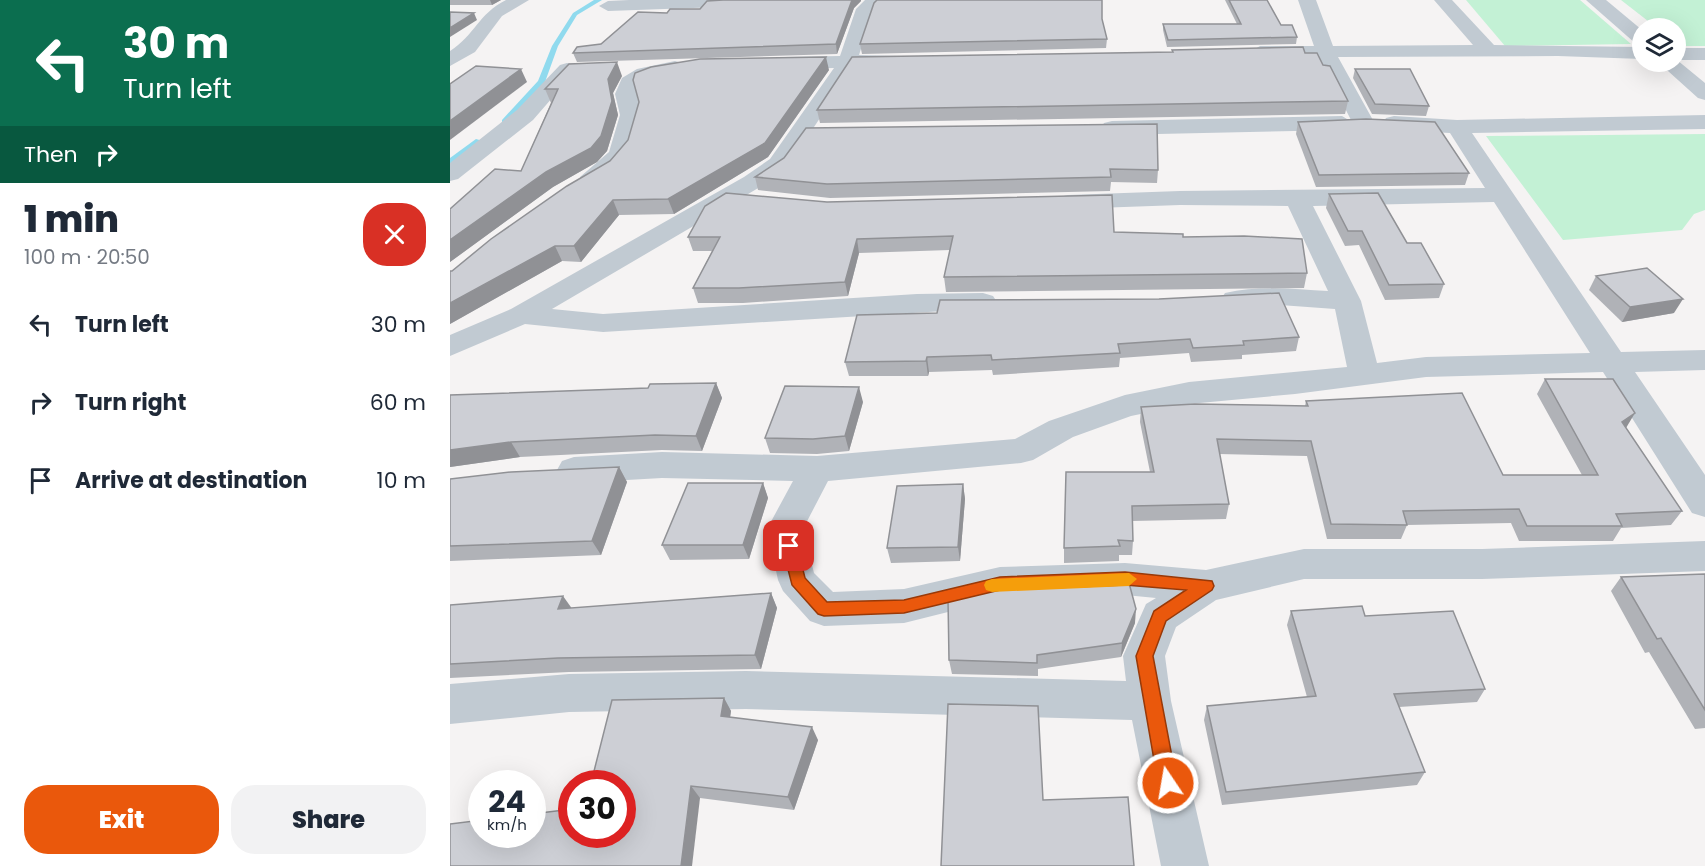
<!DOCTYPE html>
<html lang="en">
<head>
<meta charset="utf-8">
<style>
  body { margin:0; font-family:Poppins,sans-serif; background:#f2f2f3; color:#1f2937; height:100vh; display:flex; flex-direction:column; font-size:22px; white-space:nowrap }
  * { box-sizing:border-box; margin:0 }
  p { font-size:20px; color:#747a83 }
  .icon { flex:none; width:33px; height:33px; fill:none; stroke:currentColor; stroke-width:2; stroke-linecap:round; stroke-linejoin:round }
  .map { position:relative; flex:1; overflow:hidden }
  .panel { display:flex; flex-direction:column; background:#fff; width:450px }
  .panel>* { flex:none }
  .guide { background:#0b6e4f; color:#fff; overflow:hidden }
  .controls { position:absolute; left:1182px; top:18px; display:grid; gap:12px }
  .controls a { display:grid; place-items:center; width:54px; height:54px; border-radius:50%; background:#fff; box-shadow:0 6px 24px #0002; font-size:30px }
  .speed { position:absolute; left:18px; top:770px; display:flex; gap:12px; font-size:30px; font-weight:700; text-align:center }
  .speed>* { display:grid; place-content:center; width:78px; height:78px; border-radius:50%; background:#fff; box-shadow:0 6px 24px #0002; line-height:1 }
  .speed small { font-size:15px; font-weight:400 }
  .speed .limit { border:9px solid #d22; background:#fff; color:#111 }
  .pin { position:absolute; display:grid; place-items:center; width:51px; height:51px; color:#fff; margin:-26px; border-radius:12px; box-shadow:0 3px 9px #0006 }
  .me { position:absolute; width:66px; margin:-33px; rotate:348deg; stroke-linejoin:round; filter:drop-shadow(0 0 4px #0008) }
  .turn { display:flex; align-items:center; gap:21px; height:126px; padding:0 24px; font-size:27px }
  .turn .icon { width:78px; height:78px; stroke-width:2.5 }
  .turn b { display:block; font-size:42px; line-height:51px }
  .then { display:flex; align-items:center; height:57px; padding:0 24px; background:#0003; gap:12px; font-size:22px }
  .round { display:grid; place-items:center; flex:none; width:63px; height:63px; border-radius:24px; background:#f2f2f3 }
  .summary { display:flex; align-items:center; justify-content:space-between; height:102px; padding:0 24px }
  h1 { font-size:36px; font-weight:800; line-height:45px }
  .cta { display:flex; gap:12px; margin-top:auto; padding:12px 24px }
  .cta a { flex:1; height:69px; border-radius:24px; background:#ea580c; color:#fff; font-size:24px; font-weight:800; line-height:69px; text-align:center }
  .cta a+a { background:#f2f2f3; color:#1f2937 }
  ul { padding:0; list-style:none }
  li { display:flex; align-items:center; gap:18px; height:78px; padding:0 24px }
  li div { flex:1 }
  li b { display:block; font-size:22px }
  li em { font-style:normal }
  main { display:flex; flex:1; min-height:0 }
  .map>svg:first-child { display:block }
</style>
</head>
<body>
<main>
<section class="panel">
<div class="guide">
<div class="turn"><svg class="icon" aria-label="left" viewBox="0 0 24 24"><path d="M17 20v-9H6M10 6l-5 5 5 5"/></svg><div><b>30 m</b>Turn left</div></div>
<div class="then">Then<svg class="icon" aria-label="right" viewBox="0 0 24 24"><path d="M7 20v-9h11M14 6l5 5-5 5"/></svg></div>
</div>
<div class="summary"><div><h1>1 min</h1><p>100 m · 20:50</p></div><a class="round" style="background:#d93025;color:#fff"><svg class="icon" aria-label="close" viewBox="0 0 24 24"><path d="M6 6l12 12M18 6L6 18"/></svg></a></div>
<ul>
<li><svg class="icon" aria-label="left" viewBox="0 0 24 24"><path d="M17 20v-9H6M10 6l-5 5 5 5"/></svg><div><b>Turn left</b></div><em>30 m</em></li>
<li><svg class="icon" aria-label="right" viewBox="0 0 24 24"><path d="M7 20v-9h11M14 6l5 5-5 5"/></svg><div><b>Turn right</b></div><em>60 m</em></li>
<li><svg class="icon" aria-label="arrive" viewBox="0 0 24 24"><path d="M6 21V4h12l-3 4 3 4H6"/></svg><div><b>Arrive at destination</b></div><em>10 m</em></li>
</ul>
<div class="cta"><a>Exit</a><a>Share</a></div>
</section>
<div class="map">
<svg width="1255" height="866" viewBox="0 0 1255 866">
  <rect width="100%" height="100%" fill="#f5f3f3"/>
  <!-- green -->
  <g fill="#c3f1d5">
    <polygon points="1016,0 1130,0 1181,44 1055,46"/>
    <polygon points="1171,0 1255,0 1255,46 1229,46 1226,43 1226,28 1207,28"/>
    <polygon points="1255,134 1255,210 1244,214 1232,230 1113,240 1036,136"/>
  </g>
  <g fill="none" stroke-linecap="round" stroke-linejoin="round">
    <!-- stream -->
    <g fill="#90daee" fill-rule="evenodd">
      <polygon points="144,0 152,0 127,15 108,46 95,82 58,124 52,124 52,120 88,81 102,46 123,13"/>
      <polygon points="26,139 33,141 0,165 0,158"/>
    </g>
    <!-- minor -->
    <g fill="#c1cad2" fill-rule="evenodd">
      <path d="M56,0H79L52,16L25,52L0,66V51C25,35 28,14 56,0Z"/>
      <polygon points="179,0 334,0 325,5 158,11 149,6 158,1"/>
      <polygon points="415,0 435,0 423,11 409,55 451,56 454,60 451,64 404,67 336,169 310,187 102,309 153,314 467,294 533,293 543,296 547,302 543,308 153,332 75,324 0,356 0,335 61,309 294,177 320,159 384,68 334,69 324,63 334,57 390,56 406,9"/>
      <polygon points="848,0 866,0 883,46 1023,45 984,0 1002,0 1044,45 1192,47 1192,59 1108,56 888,57 924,122 921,127 913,129 903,123 900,128 892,130 662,135 654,133 651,128 654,123 662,121 892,116 902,122 869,57 810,58 800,52 810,46 864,46"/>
      <polygon points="1136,0 1156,0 1192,30 1192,44 1185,43"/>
      <polygon points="1226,48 1255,48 1255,60 1227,60 1255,83 1255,100 1248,98 1208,62 1226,62"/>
      <path d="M225,61L232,63L235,67L232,71L200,78L188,85C184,98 192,105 191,116C189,144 168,191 134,182L130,177L159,152L170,115L165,94L172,78L187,69Z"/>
      <polygon points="117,63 136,65 139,69 136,73 122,75 83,120 8,179 0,181 0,163 67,110 110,65"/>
      <path d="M1255,115V129L1022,133L1171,352L1255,350V370L1185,372L1255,475V517L1242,513L1153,372L976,377L845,394L739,404L681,416L623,437L583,460L571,463L378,481L353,529L364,573L383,592L454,589L550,567L675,563L756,570L854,549H1032L1255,541V571L1032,579H854L766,600L726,627L715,656L721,701L759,866H711L682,720L296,709L119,712L0,724V684L119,674L296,671L676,681L673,656L696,604L706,598L675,595L550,599L454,623L374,626L360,621L333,591L328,580L317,529L343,481L212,478L124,483L112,479L107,470L112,461L124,457L212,452L367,456L565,439L599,421L675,395L739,382L897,367L885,309L830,305L785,307L775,305L771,299L775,293C808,285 845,289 878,291L838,206L730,205L618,209L609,207L606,202L609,197L618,195L730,191L1035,188L1000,133L944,130L936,128L933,123L936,118L944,116L1007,120ZM1044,202L1140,353L976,357L927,363L911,301L863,206Z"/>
    </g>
  </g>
  <!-- wall -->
  <g fill="#b0b2b7">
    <polygon points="0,0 51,0 42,5 0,5"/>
    <polygon points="775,0 817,0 831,25 847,37 846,44 717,47 713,30 713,24 787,24"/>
    <polygon points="411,1 404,8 387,54 127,62 123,53 250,9"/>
    <polygon points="652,19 657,39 656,48 412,54 410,44"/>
    <polygon points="722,50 855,53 898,101 895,114 370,123 367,110 722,52"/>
    <polygon points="905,69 979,106 976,116 922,114 903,78"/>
    <polygon points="379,70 318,157 224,214 169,215 131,262 112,261 0,324 0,271 2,271 160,161 178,140 189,102"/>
    <polygon points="172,76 163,93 168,115 157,151 147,162 103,187 0,262 0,209 71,171 101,103 95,89"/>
    <polygon points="848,122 1019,173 1015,185 866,187 846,134"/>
    <polygon points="334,158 708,170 707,183 661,182 660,191 380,198 308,190 305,177"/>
    <polygon points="879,194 957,243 994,284 989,298 935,300 909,245 895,246 876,208"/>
    <polygon points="664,232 733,237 857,273 854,288 496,292 494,277 500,250 409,253 398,296 293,303 248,303 243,288 262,251 243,251 238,237"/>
    <polygon points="1146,276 1224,313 1172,322 1139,290"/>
    <polygon points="407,315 849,337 846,351 792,355 792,359 741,362 739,353 670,358 669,367 543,375 542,370 479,372 478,376 399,376 395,362"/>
    <polygon points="1095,379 1176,428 1232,511 1221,525 1171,528 1163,541 1069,541 1061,523 957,525 951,539 877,539 857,456 769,454 779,504 776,519 682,521 683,541 682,555 669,555 669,561 614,563 614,548 700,472 690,422 691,407 855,406 856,401 1053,475 1132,475 1087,394"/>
    <polygon points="266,383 272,398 252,451 212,450 70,457 0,467 0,395 198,388"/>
    <polygon points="413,402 399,451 367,454 320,453 315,438"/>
    <polygon points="169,467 177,482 151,555 0,561 0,479"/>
    <polygon points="313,483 318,498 299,559 220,560 212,545"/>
    <polygon points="513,484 515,499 510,561 441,563 437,548"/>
    <polygon points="1255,574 1255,728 1245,729 1199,652 1195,653 1161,591 1171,577"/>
    <polygon points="321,593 327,608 311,669 119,672 0,678 0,605 122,608"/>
    <polygon points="841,611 915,616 1035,689 1027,702 949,707 975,772 967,785 772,805 754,720 757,706 857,697 837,625"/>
    <polygon points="685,623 671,657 588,669 588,676 502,674 499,660"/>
    <polygon points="274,698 281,711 280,718 368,740 344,810 250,798 122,834"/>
  </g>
  <!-- shaded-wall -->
  <g fill="#909195">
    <polygon points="40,0 51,0 42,5"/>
    <polygon points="402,0 411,0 411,1 404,8 387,54 386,44"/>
    <polygon points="24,13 27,20 0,37 0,28"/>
    <polygon points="376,57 379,70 318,157 224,214 218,199"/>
    <polygon points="167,62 172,76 163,93 168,115 157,151 147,162 103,187 0,262 0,240 96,172 158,79"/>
    <polygon points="71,69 77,82 0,140 0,121"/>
    <polygon points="163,200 169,215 131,262 124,246"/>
    <polygon points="407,239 409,253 398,296 395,282"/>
    <polygon points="105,246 112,261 0,324 0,303"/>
    <polygon points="1233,299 1224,313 1172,322 1180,307"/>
    <polygon points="477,357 479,372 478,376 476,361"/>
    <polygon points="266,383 272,398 252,451 246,436"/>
    <polygon points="409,387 413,402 399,451 395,436"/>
    <polygon points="1185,413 1176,428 1172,422"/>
    <polygon points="61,442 70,457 0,467 0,450"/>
    <polygon points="169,467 177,482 151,555 142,541"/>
    <polygon points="313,483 318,498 299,559 293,545"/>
    <polygon points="513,484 515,499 510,561 508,547"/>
    <polygon points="321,593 327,608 311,669 305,655"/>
    <polygon points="113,596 123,610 108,609"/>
    <polygon points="686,609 685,623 671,657 672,643"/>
    <polygon points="274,698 281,711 278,730 271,716"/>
    <polygon points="362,727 368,740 344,810 338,797"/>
    <polygon points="241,786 250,798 242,866 231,866"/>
  </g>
  <!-- building -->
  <g fill="#cdcfd5" stroke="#909195" stroke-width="1.5">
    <polygon points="273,0 402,0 386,44 123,53 127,47 151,44 188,12 217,13 220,9 250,9 257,1"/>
    <polygon points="427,0 652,0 652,19 657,39 410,44 424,3"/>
    <polygon points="779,0 817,0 831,25 842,25 847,37 718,40 713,24 791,24"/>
    <polygon points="0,12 24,13 0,28"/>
    <polygon points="853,47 855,53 867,53 873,65 880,66 898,101 367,110 402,57 723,52 722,50"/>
    <polygon points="376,57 315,143 218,199 163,200 124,246 105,246 0,303 0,271 2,271 41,239 117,186 160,161 178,140 189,102 183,80 185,73 201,67 250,59"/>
    <polygon points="167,62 158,79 162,101 151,136 141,148 96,172 0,240 0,209 45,169 71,171 108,89 95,89 119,64"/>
    <polygon points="26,66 71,69 0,121 0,84"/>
    <polygon points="905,69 960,69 979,106 925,104"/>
    <polygon points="916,119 985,122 1019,173 869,175 848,122"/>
    <polygon points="707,124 708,170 660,169 661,177 377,184 305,177 334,158 356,128"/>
    <polygon points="276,193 377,202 662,195 664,232 733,234 733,237 794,236 852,239 857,273 494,277 503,236 407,239 395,282 289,288 243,288 270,237 238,237 255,206"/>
    <polygon points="928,193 957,243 971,243 994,284 939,285 912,231 898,231 879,194"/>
    <polygon points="1197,268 1233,299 1180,307 1146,276"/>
    <polygon points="829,293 849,337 793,341 794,345 743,348 740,339 668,344 670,353 542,360 541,355 477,357 476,361 395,362 407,315 487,313 490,300 709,299"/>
    <polygon points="1095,379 1163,379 1185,413 1172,422 1232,511 1166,514 1172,526 1077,526 1069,509 953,511 957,525 881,524 861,441 767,439 779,504 682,506 683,541 668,540 670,546 614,548 616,472 704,472 691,407 745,404 858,406 856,401 1012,393 1053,475 1148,475"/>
    <polygon points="266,383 246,436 205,435 61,442 0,450 0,395 198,388 200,384"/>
    <polygon points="335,386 409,387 395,436 363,439 315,438"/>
    <polygon points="169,467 142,541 0,546 0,479 61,472"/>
    <polygon points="238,483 313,483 293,545 212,545"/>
    <polygon points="513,484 508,547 437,548 447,486"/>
    <polygon points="1255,574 1255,710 1211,638 1207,639 1171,577"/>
    <polygon points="679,583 686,609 672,643 587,655 587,663 499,660 498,599 549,587"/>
    <polygon points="321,593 305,655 108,658 0,664 0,605 113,596 108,609"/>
    <polygon points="912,606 915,616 1003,611 1035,689 944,694 975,772 776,792 757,706 866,696 841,611"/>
    <polygon points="274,698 271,716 362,727 338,797 241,786 231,866 0,866 0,824 32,820 32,834 82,834 82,814 122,809 122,834 172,834 172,783 141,783 162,700"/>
    <polygon points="498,704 588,706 593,800 678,797 684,866 491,866"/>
  </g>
  <!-- route -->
  <polygon fill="#ea580c" stroke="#983908" stroke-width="1.5" points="339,540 347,546 355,578 377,602 454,600 550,577 675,572 762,581 764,586 762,590 716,621 703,656 727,783 724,790 718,793 711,790 708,783 686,656 704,611 736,590 675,585 550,590 454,613 374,616 368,614 342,585 332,546"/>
  <!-- slow -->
  <polygon fill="#f59e0b" points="679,573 687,579 679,586 542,592 536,590 534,585 536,581 542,579"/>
</svg>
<div class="controls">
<a><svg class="icon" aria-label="layers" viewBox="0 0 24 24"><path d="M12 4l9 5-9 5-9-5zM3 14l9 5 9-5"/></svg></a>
</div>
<div class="speed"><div>24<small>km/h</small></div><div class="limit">30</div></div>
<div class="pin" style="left:339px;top:546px;background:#d93025"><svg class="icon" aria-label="arrive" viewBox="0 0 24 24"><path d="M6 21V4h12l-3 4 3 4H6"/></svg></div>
<svg class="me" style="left:718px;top:783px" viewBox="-20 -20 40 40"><circle r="17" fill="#ea580c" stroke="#fff" stroke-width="3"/><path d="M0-11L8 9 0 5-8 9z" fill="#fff"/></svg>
</div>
</main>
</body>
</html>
